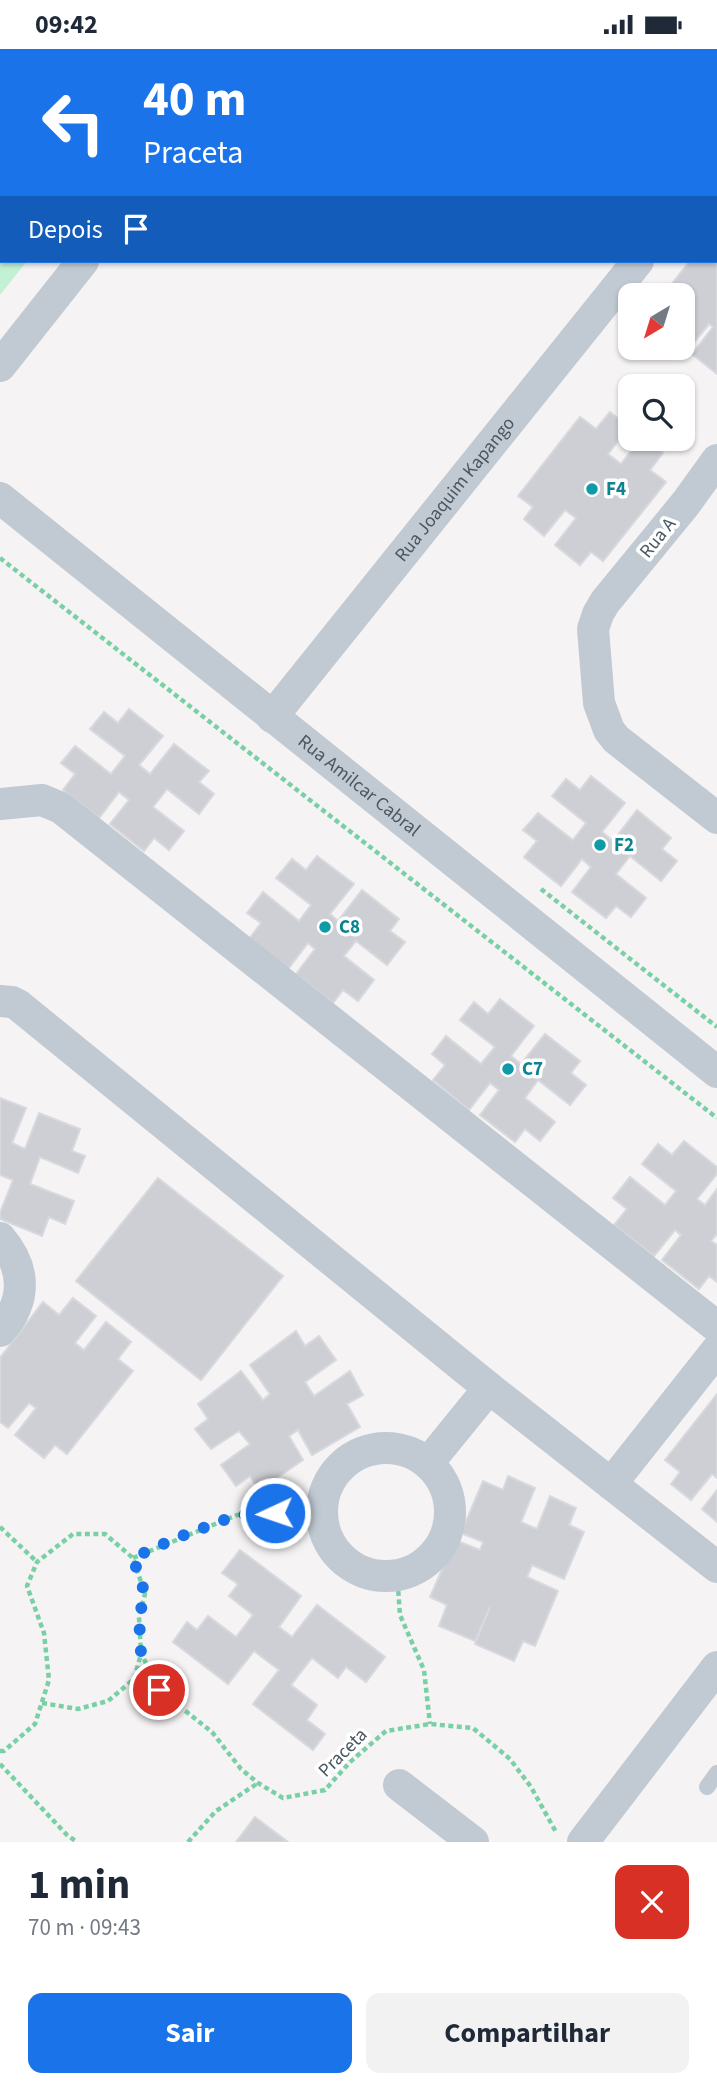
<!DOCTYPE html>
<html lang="pt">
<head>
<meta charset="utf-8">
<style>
  body { margin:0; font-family:"Source Sans 3",sans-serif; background:#f2f2f3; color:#1f2937; height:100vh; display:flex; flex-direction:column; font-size:26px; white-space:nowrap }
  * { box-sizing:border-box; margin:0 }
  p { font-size:23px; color:#747a83 }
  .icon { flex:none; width:38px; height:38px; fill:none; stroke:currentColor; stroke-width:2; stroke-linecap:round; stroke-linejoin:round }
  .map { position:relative; height:1793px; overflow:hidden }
  .panel { display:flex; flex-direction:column; background:#fff; flex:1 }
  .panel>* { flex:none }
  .top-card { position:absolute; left:0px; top:0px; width:718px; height:214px; box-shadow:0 2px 5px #0004; background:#1a73e8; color:#fff; overflow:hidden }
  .needle { width:46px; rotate:218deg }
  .fabs { position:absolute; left:618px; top:234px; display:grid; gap:14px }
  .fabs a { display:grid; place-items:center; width:77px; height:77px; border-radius:14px; background:#fff; box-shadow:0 2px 5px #0004; font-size:35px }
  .pin { position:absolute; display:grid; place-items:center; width:60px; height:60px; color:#fff; margin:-30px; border:4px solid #fff; border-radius:50%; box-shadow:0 2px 7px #0007 }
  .me { position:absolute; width:77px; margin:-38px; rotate:267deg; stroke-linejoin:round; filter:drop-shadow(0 0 5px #0008) }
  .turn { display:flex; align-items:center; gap:24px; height:147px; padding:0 28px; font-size:32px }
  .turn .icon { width:91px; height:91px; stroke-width:2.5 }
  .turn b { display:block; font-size:49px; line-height:60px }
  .then { display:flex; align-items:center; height:66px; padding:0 28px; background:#0003; gap:14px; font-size:26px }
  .round { display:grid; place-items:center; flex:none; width:74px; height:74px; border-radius:14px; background:#f2f2f3 }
  .overview { display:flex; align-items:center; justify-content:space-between; height:119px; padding:0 28px }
  h1 { font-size:42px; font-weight:700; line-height:52px }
  .cta { display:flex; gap:14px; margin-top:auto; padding:14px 28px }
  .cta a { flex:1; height:80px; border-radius:14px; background:#1a73e8; color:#fff; font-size:28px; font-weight:700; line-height:80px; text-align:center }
  .cta a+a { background:#f2f2f3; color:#1f2937 }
  .status { display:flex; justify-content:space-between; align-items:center; height:49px; padding:0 35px; background:#fff; direction:ltr }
  .status svg { height:19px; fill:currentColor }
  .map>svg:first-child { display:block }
</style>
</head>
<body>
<div class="status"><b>09:42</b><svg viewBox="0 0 49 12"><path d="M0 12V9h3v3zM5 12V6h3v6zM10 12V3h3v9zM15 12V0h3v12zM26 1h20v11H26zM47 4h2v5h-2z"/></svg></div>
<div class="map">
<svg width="717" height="1793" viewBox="0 0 717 1793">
  <rect width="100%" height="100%" fill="#f5f3f3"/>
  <!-- green -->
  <polygon fill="#c3f1d5" points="0,0 193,0 192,2 2,2 2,212 27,212 0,246"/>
  <!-- building -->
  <g fill="#cdcfd5" stroke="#d7d9de" stroke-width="2">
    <polygon points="717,177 717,325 692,305 713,278 709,275 688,301 682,297 682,247 662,247 690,212 716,212"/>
    <polygon points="610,363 629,378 608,405 621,415 640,390 646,390 663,404 650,421 666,433 603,512 591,503 580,516 555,496 576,469 565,461 544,487 524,470 533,458 518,447 580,368 596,380"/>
    <polygon points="129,660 163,687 139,716 150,725 174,695 209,722 199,733 214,745 199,765 167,740 153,758 184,782 169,801 154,789 144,802 110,775 129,751 119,743 99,769 63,741 75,725 61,714 75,697 111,725 125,707 90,680 104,663 118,674"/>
    <polygon points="591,727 625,754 602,783 613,792 637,761 671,789 662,800 677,812 661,832 630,807 616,825 646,849 631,868 616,857 606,869 572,843 591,818 582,810 561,837 524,808 537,792 523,781 538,764 573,791 586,774 552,747 566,730 580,741"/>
    <polygon points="317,807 354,835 330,865 338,872 362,841 399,870 390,882 405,893 387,916 356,892 344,907 374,931 358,952 343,941 333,954 296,925 315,900 308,894 288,920 249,890 261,874 247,864 263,843 299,872 311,856 276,829 292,810 306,821"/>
    <polygon points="500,950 534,977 511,1007 521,1015 545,985 580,1012 571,1024 586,1036 570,1056 538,1031 525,1049 555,1073 540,1092 525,1080 515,1093 480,1066 499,1041 490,1034 469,1061 433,1031 445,1016 432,1005 446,987 481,1015 495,998 460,971 474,953 488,965"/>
    <polygon points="0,1049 26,1059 12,1094 25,1100 39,1064 80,1080 72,1102 85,1107 78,1124 40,1108 30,1135 74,1152 65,1175 49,1168 42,1187 0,1170 0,1164 13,1131 0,1126"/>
    <polygon points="684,1092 717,1118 717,1125 697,1150 705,1156 717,1140 717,1185 711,1192 717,1196 717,1233 709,1227 699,1240 662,1211 681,1186 675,1181 654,1207 614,1176 627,1160 613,1149 630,1128 665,1156 676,1142 642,1115 658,1095 672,1106"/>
    <polygon points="158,1129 283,1227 201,1331 76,1232"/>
    <polygon points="73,1249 96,1267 75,1294 84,1301 106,1273 131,1293 118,1310 133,1322 67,1405 55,1396 44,1409 15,1386 36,1359 29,1354 8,1379 0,1373 0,1309 43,1253 59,1266"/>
    <polygon points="296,1282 305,1297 319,1287 336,1311 305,1333 314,1347 350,1322 363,1346 347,1355 360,1378 312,1406 298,1381 289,1387 303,1411 259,1441 250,1427 236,1437 221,1416 250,1395 239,1382 211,1400 195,1380 208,1370 198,1355 241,1322 263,1351 270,1345 250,1316"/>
    <polygon points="717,1345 717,1429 712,1425 691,1451 671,1435 680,1423 665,1411"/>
    <polygon points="508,1427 535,1439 521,1473 537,1480 550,1447 576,1459 569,1476 584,1483 564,1530 532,1516 527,1528 558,1542 535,1597 523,1592 514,1612 475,1595 490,1558 475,1592 439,1577 447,1556 430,1548 455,1491 480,1501 483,1493 461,1484 483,1432 503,1441"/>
    <polygon points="717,1441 717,1473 702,1460"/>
    <polygon points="240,1501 301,1547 279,1578 292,1588 317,1556 385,1608 366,1633 346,1618 338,1629 312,1609 291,1636 317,1656 307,1671 325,1685 313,1701 253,1655 279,1621 254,1602 228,1635 173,1593 187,1573 197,1581 208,1567 236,1588 253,1566 229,1547 238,1535 222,1524"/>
    <polygon points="255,1768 288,1793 236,1793"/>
  </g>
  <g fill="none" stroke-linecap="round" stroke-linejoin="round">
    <!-- path -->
    <g stroke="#7ad0a6" stroke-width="4.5" stroke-dasharray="5 3.5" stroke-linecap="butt">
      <polyline points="716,151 717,150"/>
      <polyline points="0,509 717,1069"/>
      <polyline points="541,840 717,978"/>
      <polyline points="0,1478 37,1513"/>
      <polyline points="133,1509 237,1466 275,1464 325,1445"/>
      <polyline points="397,1525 400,1566 424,1621 430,1675"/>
      <polyline points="42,1654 78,1660 108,1652 134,1630 141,1605"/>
      <polyline points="0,1702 4,1702 35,1675 49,1631 44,1584 27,1537 37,1513 73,1485 105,1485 133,1509 145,1545 139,1568 141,1604 159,1641 212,1683 241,1720 258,1734 283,1749 325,1741 350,1713 386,1682 430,1675 473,1679 510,1710 531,1738 556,1783"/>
      <polyline points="0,1715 67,1786 77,1793"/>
      <polyline points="188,1793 216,1762 258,1734"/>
    </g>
    <!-- lane -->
    <polyline stroke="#c1cad2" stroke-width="16" points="707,1738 717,1724"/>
    <!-- street -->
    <g stroke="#c1cad2" stroke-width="32">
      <polyline points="248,2 250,0"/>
      <polyline points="716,115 717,113"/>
      <polyline points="0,317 83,212"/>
      <polyline points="717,411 686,454 605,553 598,565 593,580 599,654 609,681 616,690 717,769"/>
      <path id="s1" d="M0,449L717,1023"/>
      <path id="s2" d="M272,668L638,212"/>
      <polyline points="0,755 42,751 61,759 717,1278"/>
      <polyline points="0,952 12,953 18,956 489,1339 717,1518"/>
      <path d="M0,1189C26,1219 27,1252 0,1282"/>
      <circle cx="386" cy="1463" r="64"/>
      <polyline points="428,1414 489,1339"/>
      <polyline points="611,1435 717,1301"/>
      <polyline points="399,1736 473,1793"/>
      <polyline points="583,1793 717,1618"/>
    </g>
  </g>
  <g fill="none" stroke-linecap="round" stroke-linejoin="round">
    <!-- route -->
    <polyline stroke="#1a73e8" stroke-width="12" stroke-dasharray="0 21.6" points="159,1641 141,1604 139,1568 145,1545 133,1509 174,1490 237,1466 275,1464"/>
  </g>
  <!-- markers -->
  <g fill="#0f9aa8" stroke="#fff" stroke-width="2.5">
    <circle cx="592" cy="440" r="7"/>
    <circle cx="600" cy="796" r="7"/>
    <circle cx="325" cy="878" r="7"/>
    <circle cx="508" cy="1020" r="7"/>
  </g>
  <g text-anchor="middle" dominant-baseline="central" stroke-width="7" stroke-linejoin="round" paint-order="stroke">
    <!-- street labels -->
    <g font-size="19" fill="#4a5661" stroke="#fff">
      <text stroke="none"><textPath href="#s2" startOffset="292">Rua Joaquim Kapango</textPath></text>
      <text transform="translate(658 489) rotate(-51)">Rua A</text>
      <text stroke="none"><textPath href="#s1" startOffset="460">Rua Amilcar Cabral</textPath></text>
      <text transform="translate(343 1704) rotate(-45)">Praceta</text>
    </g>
    <!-- culture labels -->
    <g font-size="19" font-weight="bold" fill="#0d838f" stroke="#fff" text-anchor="start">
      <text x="606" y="440">F4</text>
      <text x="614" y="796">F2</text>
      <text x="339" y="878">C8</text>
      <text x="522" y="1020">C7</text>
    </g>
  </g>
</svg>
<div class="fabs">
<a><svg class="needle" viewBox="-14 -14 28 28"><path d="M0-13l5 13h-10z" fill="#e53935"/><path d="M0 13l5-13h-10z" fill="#747a83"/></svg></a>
<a><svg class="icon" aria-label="search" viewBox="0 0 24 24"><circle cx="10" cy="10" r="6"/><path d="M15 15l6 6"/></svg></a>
</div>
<div class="pin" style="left:159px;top:1641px;background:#d93025"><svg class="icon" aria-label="arrive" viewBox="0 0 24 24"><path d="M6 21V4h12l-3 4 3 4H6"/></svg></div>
<svg class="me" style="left:275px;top:1464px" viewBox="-20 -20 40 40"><circle r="17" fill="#1a73e8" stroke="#fff" stroke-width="3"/><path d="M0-11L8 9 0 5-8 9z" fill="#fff"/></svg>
<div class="top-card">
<div class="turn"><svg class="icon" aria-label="left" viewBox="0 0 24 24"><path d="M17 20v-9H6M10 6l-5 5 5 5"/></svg><div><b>40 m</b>Praceta</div></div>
<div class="then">Depois<svg class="icon" aria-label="arrive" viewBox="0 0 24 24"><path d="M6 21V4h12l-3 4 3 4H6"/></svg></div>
</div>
</div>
<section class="panel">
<div class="overview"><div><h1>1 min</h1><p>70 m · 09:43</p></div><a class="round" style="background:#d93025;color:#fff"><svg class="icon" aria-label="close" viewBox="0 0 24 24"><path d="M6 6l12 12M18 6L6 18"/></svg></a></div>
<div class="cta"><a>Sair</a><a>Compartilhar</a></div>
</section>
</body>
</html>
